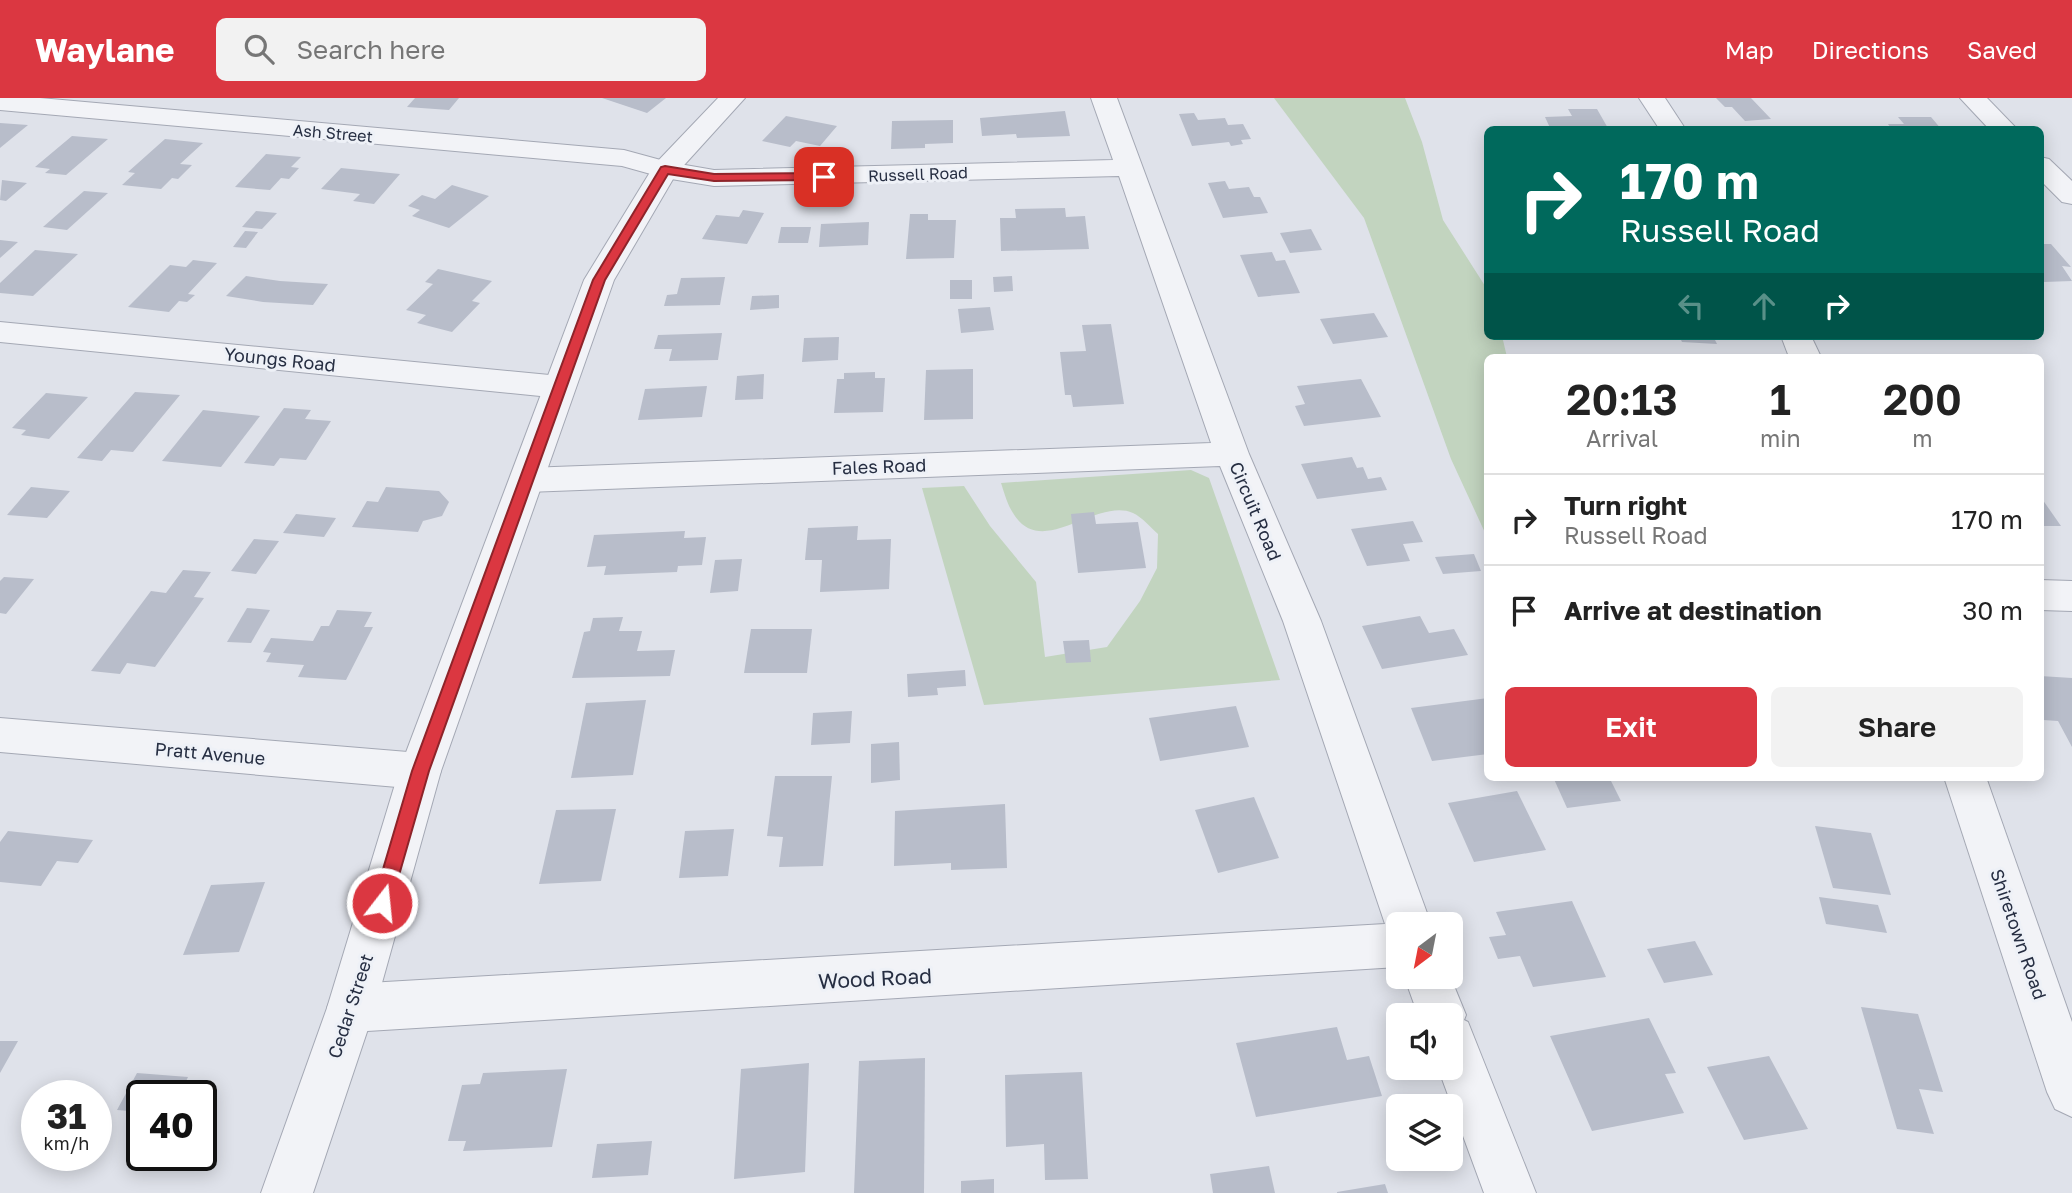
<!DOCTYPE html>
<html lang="en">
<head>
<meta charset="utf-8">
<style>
  body { margin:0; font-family:"Golos Text",sans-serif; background:#f2f2f2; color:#222; height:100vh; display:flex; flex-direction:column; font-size:26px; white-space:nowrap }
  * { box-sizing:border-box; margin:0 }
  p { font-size:23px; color:#767676 }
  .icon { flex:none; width:38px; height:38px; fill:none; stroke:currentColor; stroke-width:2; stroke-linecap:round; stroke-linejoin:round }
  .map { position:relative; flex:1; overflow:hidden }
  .side { position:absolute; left:1484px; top:256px; width:560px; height:427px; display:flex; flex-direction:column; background:#fff; border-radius:10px; box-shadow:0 4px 18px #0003 }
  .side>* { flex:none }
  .banner { position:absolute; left:1484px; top:28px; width:560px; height:214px; border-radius:10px; box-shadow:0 4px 18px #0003; background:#00695c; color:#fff; overflow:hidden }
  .needle { width:46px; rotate:212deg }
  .tools { position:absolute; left:1386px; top:814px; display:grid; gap:14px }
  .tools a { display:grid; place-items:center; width:77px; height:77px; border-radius:10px; background:#fff; box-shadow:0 4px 18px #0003; font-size:35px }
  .speed { position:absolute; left:21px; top:982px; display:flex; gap:14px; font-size:35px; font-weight:700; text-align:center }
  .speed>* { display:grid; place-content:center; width:91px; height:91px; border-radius:50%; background:#fff; box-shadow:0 4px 18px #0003; line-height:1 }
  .speed small { font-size:18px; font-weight:400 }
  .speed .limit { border:4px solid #111; border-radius:10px; background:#fff; color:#111 }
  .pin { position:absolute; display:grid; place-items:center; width:60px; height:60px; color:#fff; margin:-30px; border-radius:14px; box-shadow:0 4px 10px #0006 }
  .me { position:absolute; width:77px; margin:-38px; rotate:16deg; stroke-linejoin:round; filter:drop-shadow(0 0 5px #0008) }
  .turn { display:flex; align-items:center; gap:24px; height:147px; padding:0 21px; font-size:32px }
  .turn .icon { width:91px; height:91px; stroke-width:2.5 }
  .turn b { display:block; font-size:49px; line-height:60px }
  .lanes { display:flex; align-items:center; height:66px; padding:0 21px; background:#0003; justify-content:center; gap:35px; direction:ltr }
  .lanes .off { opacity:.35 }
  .eta { display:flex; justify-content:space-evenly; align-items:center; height:119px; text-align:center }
  .eta b { font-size:42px; font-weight:600; line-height:49px }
  .button { display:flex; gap:14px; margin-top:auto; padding:14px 21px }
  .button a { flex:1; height:80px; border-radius:10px; background:#db3741; color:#fff; font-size:28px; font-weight:600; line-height:80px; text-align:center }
  .button a+a { background:#f2f2f2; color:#222 }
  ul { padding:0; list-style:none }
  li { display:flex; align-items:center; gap:21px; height:91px; padding:0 21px; border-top:2px solid #e0e0e0 }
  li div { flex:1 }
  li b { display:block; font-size:26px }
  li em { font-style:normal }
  header { display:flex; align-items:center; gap:42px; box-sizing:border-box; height:98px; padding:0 35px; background:#db3741; color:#fff }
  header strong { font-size:33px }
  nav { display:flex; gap:38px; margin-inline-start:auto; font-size:24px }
  .search { width:490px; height:63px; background:#f2f2f2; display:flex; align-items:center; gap:18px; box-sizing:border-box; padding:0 24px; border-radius:10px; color:#767676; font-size:26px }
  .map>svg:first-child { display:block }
</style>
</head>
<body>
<header>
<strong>Waylane</strong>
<div class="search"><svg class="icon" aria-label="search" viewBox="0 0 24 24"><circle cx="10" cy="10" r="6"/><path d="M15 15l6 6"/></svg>Search here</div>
<nav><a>Map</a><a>Directions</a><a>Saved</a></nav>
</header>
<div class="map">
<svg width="2072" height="1095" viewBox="0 0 2072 1095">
  <rect width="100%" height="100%" fill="#dfe2ea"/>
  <!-- green -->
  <g fill="#c2d4bf">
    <polygon points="1274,0 1405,0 1422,44 1443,122 1487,191 1488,238 1502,238 1507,259 1488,259 1487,439 1451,361 1364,120"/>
    <path d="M1191,372L1209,380L1280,582L984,607L922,390L964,388L990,428L1036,484L1045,559L1107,549L1140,503L1157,470L1158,436C1151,430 1142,419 1133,415C1095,399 1042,463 1013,415C1007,406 1004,394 1001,385Z"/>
  </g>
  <!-- building -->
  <g fill="#b8bdca">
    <polygon points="415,0 459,0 449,12 407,9"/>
    <polygon points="602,0 666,0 647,15"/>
    <polygon points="1716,0 1751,0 1771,21 1745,23 1732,9 1725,9"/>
    <polygon points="1568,11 1597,11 1609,32 1551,32 1545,19 1572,18"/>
    <polygon points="1065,13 1070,38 1017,40 1016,36 982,38 980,20"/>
    <polygon points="1194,15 1198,22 1225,20 1228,27 1243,26 1251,41 1241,42 1243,46 1231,48 1229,44 1192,48 1179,16"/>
    <polygon points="786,18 837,28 820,48 796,43 790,49 762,43"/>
    <polygon points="1898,19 1931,19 1942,32 1892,32 1888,26 1904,26"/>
    <polygon points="953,22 953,45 925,46 925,50 891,51 892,23"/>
    <polygon points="0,25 28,27 0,50"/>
    <polygon points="72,38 108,41 66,77 45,75 50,71 35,69"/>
    <polygon points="165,41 203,45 180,66 192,67 178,81 172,80 161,91 122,87 135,75 128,74"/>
    <polygon points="266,56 301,59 291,69 299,70 289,81 281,80 270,92 235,89"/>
    <polygon points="341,70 400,76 374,106 353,103 360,96 321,91"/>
    <polygon points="2,82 27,85 6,103 0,102"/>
    <polygon points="1225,83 1229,91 1249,89 1254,99 1260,99 1268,115 1223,120 1208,85"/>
    <polygon points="452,87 489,98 449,130 412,118 420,112 408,108 422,97 435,101"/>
    <polygon points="84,93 108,95 67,132 43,129"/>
    <polygon points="1065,110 1066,119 1085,118 1089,151 1001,153 1000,120 1016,120 1015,111"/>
    <polygon points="743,112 764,115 747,146 702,141 716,117 739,119"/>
    <polygon points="256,113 277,115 262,131 242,129"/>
    <polygon points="910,116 928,116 928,122 956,122 954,160 906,161"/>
    <polygon points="869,124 868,147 819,149 821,126"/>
    <polygon points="781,129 811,129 808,145 778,145"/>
    <polygon points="1311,131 1322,152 1290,155 1280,135"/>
    <polygon points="245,133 258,134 246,150 233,149"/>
    <polygon points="0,142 18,144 0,160"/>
    <polygon points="2040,146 2051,146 2071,169 2062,168 2072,183 2044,184 2040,180"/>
    <polygon points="35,152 78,156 33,198 0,195 0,185"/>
    <polygon points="1272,154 1276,163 1285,162 1300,195 1258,199 1240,157"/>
    <polygon points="193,162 217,165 188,196 195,197 187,204 179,203 169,214 128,209 170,167 186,169"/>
    <polygon points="438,171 492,183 472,203 480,205 452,234 417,225 426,217 406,212 433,186 425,184"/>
    <polygon points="246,178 280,183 328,186 313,207 263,204 226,198"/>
    <polygon points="1012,178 1013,193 994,194 993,179"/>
    <polygon points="725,179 720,207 664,208 667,197 677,196 681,180"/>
    <rect x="950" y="182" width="22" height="19"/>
    <polygon points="779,197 779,210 750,212 752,198"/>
    <polygon points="990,209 994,232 961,235 958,211"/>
    <polygon points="1374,215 1388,239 1333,246 1320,221"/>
    <polygon points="1111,226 1124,306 1073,309 1071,297 1065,297 1060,254 1086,253 1082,227"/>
    <polygon points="722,235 718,262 669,263 672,251 654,251 658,237"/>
    <polygon points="1679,238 1713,238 1717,246 1682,244"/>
    <polygon points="839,239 838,262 802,264 804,240"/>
    <polygon points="973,271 973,321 924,322 926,272"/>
    <polygon points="875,274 875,280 885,280 883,314 834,315 837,281 844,281 844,275"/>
    <polygon points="764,276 763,301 735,302 737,278"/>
    <polygon points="1361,281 1381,319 1304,328 1295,308 1305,306 1297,288"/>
    <polygon points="707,288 702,319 638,322 645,291"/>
    <polygon points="135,294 180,297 133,354 111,352 102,363 77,360"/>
    <polygon points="46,295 88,299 49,341 21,337 26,332 12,330"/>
    <polygon points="284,310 311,312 305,321 331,323 306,362 280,360 274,368 244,365"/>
    <polygon points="203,312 260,318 221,369 162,363"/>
    <polygon points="1352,359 1357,370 1363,369 1368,381 1381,379 1387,392 1317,401 1301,366"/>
    <polygon points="31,389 70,393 47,420 7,417"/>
    <polygon points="386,389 439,393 449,404 442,418 423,423 418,434 352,429 367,403 378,404"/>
    <polygon points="2040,398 2061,428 2040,428"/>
    <polygon points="1094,414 1096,426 1138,424 1146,470 1078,475 1071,416"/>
    <polygon points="296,416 336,420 324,439 283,435"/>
    <polygon points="1413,423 1423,444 1403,446 1410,463 1367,468 1351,431"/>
    <polygon points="858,428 857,442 891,441 889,491 820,494 822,462 805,462 808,430"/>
    <polygon points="685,433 684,440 706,439 702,467 678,468 677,474 604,477 606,468 587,469 594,437"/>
    <polygon points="254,441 279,443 256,476 231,473"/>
    <polygon points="1474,456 1481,473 1443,476 1435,459"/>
    <polygon points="742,461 738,493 710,495 715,462"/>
    <polygon points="183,472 211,474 194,499 204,500 155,569 127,565 120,576 91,573 151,493 166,495"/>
    <polygon points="4,479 34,481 6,516 0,515 0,483"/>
    <polygon points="247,510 270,512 251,545 227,544"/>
    <polygon points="337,512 372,514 364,529 373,529 346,582 298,579 304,567 266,564 271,555 263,554 271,540 313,543 321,528 329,528"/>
    <polygon points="1420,518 1429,535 1454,531 1468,557 1382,571 1362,528"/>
    <polygon points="623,519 619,533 642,533 637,553 675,552 670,578 572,580 584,534 590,533 593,520"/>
    <polygon points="751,531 812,531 807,575 744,575"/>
    <polygon points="1089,542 1091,564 1066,565 1063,543"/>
    <polygon points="965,572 966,588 937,590 938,597 908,599 907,576"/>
    <polygon points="2040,578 2072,580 2072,649 2058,623 2043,622 2040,616"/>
    <polygon points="1488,600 1488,656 1432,663 1411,610"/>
    <polygon points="646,602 633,677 571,680 586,605"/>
    <polygon points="1236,608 1249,649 1160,663 1149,620"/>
    <polygon points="852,613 850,645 811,647 813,615"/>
    <polygon points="899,644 900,682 871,685 871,646"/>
    <polygon points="775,678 832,678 823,768 779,769 783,739 767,738"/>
    <polygon points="1553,679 1609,679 1621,703 1567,710"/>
    <polygon points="1517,693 1546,752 1474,764 1448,705"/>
    <polygon points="1254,699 1279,760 1218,775 1195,712"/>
    <polygon points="1005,706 1007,770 951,772 951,765 894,768 895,713"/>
    <polygon points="616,711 601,783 539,786 556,712"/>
    <polygon points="1815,728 1871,735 1891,797 1833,790"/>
    <polygon points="734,731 728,778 679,780 685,733"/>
    <polygon points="8,733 93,742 78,765 57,763 41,788 0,784 0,744"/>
    <polygon points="265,784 239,854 183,857 211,787"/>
    <polygon points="1819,799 1878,807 1887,835 1826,826"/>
    <polygon points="1572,803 1606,879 1533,889 1520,858 1498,861 1489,839 1506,837 1496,814"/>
    <polygon points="1695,843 1713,877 1664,885 1647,851"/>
    <polygon points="1861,909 1918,916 1943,994 1919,991 1934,1036 1897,1031"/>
    <polygon points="1649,920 1676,975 1665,976 1684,1015 1592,1033 1550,938"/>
    <polygon points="1337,929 1347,962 1369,958 1382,998 1256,1019 1236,945"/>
    <polygon points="0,943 18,943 0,975"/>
    <polygon points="1769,958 1808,1031 1744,1042 1707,969"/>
    <polygon points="925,960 924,1095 854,1095 859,963"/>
    <polygon points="809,965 805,1074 734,1081 741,971"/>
    <polygon points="567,971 552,1049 463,1053 466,1043 448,1043 462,987 480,986 483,975"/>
    <polygon points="1082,974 1088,1081 1045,1082 1044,1046 1006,1049 1005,977"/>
    <polygon points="137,975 188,979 179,998 142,998 142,1014 117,1012"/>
    <polygon points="652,1043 648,1077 592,1080 597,1046"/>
    <polygon points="1269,1068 1275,1095 1213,1095 1210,1076"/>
    <polygon points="994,1081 994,1095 961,1095 961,1083"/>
    <polygon points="1385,1086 1388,1095 1337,1095 1337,1094"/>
  </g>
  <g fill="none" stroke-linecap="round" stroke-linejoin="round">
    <defs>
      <g id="minor">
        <polygon points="0,0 40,0 624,52 668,64 714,72 1113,62 1091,0 1117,0 1249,356 1321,523 1431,826 1398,826 1398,869 351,934 334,927 327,910 334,893 351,886 1385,826 1283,523 1220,368 527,394 515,391 510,382 515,373 527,370 1211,345 1119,78 714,88 665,80 622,68 0,12"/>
        <polygon points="1639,0 1665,0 1686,32 1660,32"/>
        <polygon points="1960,0 1987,0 2018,32 1990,32"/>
        <polygon points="2040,59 2049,61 2072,83 2072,106 2062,104 2040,82"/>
        <polygon points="0,224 560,278 571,281 576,289 571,297 560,300 0,244"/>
        <polygon points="1781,238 1811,238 1821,259 1789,259"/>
        <polygon points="2040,482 2072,483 2072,513 2040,512"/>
        <polygon points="0,620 420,655 435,660 441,673 435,686 420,691 0,654"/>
        <polygon points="1944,679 1986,679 2072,924 2072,1019 2055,1011 2047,994"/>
        <polygon points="1404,878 1450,878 1466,917 1464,922 1468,924 1536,1095 1484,1095 1438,970 1451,970 1451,917 1418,917"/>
      </g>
      <polygon id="tertiary" points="718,0 745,0 676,76 614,182 441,673 375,910 313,1095 261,1095 327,910 399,673 584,182 655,66"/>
    </defs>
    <!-- minor casing -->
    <use href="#minor" stroke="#a4a8b4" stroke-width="2"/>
    <!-- tertiary casing -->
    <use href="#tertiary" stroke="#a4a8b4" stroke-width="2"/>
    <!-- minor -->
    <use href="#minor" fill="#f2f3f7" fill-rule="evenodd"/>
    <!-- tertiary -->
    <use href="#tertiary" fill="#f2f3f7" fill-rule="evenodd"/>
  </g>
  <!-- route -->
  <polygon fill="#db3741" stroke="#8e242a" stroke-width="2" points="665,68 714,76 824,75 830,79 824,82 714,83 668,76 605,182 429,673 391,805 389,811 382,814 375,811 373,805 412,673 593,182 661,69"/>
  <g text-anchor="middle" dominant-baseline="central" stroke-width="6" stroke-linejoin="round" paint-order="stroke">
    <!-- far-street labels -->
    <g font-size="16" fill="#262e42" stroke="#eef1f7">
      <text transform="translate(333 35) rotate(5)">Ash Street</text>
      <text transform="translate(918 76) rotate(-2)">Russell Road</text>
    </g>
    <!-- street labels -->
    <g font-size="18" fill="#262e42" stroke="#eef1f7">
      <text transform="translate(280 261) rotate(6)">Youngs Road</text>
      <text transform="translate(879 368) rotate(-2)">Fales Road</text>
      <text transform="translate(1256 413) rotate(67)">Circuit Road</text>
      <text transform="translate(210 655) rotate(5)">Pratt Avenue</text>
      <text transform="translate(2019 836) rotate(71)">Shiretown Road</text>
      <text transform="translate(350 908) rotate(-72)">Cedar Street</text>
    </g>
    <!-- near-street labels -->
    <g font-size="21" fill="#262e42" stroke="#eef1f7">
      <text transform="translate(875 880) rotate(-3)">Wood Road</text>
    </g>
  </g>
</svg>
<div class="tools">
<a><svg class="needle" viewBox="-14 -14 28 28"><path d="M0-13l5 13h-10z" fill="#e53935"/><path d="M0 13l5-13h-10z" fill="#767676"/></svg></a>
<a><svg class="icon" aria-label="sound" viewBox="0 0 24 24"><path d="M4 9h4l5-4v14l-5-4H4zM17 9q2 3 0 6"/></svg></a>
<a><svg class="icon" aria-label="layers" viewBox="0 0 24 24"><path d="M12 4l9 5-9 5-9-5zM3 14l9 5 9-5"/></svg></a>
</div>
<div class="speed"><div>31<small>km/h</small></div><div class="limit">40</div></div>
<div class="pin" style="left:824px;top:79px;background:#d93025"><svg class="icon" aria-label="arrive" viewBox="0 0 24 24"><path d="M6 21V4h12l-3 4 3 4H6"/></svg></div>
<svg class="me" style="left:382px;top:805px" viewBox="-20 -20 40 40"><circle r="17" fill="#db3741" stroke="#fff" stroke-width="3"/><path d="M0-11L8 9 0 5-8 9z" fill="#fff"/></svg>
<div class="banner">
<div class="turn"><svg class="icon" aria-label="right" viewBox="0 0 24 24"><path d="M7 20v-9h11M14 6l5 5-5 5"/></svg><div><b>170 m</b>Russell Road</div></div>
<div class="lanes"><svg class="icon off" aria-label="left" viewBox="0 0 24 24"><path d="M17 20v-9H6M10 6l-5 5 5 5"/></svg><svg class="icon off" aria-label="ahead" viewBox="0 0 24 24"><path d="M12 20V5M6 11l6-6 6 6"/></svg><svg class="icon" aria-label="right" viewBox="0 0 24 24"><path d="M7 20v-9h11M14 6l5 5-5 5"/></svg></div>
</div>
<section class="side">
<div class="eta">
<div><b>20:13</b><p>Arrival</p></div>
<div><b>1</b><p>min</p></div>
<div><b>200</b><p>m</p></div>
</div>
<ul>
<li><svg class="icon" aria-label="right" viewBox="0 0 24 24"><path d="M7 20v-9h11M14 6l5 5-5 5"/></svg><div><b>Turn right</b><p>Russell Road</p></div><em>170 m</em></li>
<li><svg class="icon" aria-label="arrive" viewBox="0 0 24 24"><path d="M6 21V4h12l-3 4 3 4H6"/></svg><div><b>Arrive at destination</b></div><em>30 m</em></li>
</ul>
<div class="button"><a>Exit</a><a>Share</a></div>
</section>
</div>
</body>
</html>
